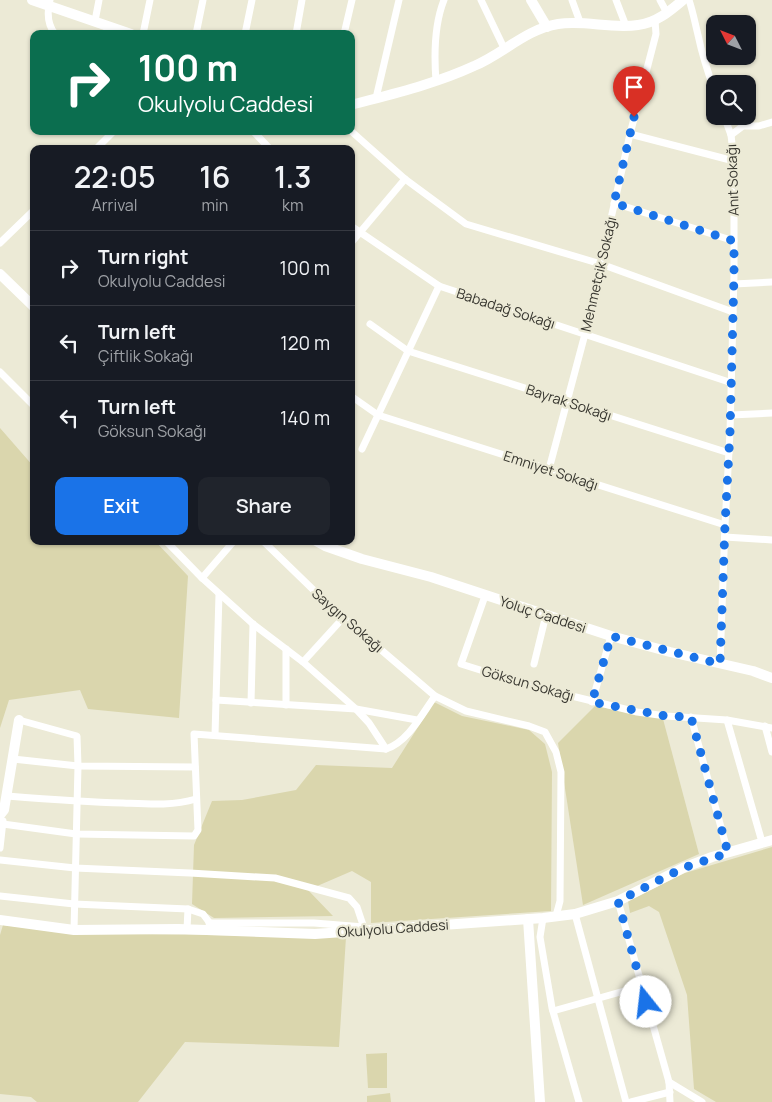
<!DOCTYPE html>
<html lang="en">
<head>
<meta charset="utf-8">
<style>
  body { margin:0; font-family:Manrope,sans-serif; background:#20242c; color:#f1f3f6; height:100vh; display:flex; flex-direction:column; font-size:19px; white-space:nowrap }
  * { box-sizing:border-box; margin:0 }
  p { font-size:16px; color:#9ea1a6 }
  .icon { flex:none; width:28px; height:28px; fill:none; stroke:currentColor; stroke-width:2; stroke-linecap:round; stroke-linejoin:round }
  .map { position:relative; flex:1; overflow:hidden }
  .details { position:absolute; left:30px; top:145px; width:325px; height:400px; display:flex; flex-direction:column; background:#171b24; border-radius:10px; box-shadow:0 1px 4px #0004 }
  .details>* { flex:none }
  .guide { position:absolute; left:30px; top:30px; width:325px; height:105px; border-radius:10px; box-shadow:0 1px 4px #0004; background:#0b6e4f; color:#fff; overflow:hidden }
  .needle { width:32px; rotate:312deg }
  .tools { position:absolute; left:706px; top:15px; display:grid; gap:10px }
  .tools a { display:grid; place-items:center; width:50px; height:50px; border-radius:10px; background:#171b24; box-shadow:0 1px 4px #0004; font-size:25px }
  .pin { position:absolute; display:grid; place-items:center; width:42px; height:42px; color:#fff; margin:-51px -21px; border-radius:50% 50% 50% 0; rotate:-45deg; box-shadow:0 0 5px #0007 }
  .pin .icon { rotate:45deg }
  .me { position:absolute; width:55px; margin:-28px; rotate:344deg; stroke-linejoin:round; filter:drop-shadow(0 0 4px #0008) }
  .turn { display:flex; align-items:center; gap:18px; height:105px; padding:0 25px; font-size:22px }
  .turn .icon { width:65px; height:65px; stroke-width:2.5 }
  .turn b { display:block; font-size:35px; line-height:42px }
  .eta { display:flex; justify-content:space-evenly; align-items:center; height:85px; text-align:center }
  .eta b { font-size:30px; font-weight:600; line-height:35px }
  .cta { display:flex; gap:10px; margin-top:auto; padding:10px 25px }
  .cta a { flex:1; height:58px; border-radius:10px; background:#1a73e8; color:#fff; font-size:20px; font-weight:600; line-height:58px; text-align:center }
  .cta a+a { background:#20242c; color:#f1f3f6 }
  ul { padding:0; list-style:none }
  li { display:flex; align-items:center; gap:15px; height:75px; padding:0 25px; border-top:1px solid #363941 }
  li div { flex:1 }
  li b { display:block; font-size:19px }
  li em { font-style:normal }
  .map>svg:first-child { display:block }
</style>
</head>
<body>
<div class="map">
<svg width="772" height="1102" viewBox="0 0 772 1102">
  <rect width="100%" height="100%" fill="#ecead6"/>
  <!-- green -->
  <g fill="#dad6ad">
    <polygon points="0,428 34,467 34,541 155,541 188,576 179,718 88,709 80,690 9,700 0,728"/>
    <polygon points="434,702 462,716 529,730 545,744 552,772 551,911 371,923 371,882 352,871 308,890 333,916 214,918 192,904 194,845 212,801 242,800 296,790 316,765 392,768"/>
    <polygon points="595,706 663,719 699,854 583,905 558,743"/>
    <polygon points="772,847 772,1102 716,1102 694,1089 687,995 659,912 649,906 630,913 628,901 685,873"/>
    <polygon points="3,925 72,933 346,937 339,1047 185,1042 138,1102 37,1102 31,1097 0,1094 0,935"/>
    <polygon points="387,1053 387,1088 368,1088 366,1054"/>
    <polygon points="390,1093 391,1102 367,1102 367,1096"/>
  </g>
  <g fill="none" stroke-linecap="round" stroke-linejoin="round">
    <!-- street -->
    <g stroke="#fff" stroke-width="7">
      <path d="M50,0C47,12 47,24 55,34"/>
      <polyline points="481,0 504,48"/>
      <polyline points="572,0 580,22"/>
      <polyline points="616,0 626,26"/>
      <polyline points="660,0 667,13"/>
      <path d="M689,0C693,12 695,23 698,35C702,54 708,73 715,92"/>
      <polyline points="95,21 99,0"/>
      <polyline points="143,34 150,0"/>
      <polyline points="196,34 203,0"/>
      <polyline points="245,34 252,0"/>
      <polyline points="296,34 302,0"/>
      <polyline points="344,34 352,0"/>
      <path d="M436,81C434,55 434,25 444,0"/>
      <polyline points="376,98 399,0"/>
      <polyline points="253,131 270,149"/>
      <polyline points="351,131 405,179 466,224 601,264 733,312"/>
      <polyline points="630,134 734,161"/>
      <polyline points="731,135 743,126 759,126 772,122"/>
      <polyline points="96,149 114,131"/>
      <polyline points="614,203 734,241"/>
      <polyline points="351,226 439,286 732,383"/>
      <polyline points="0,243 34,210"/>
      <polyline points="351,243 405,179"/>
      <polyline points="734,284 772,282"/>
      <polyline points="370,324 408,351 729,453"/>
      <polyline points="0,372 34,406"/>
      <polyline points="351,396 378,415 725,525"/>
      <polyline points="731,415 772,413"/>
      <polyline points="362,449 439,286"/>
      <polyline points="549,469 585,334 630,134 656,34 655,20"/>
      <polyline points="725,537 772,540"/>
      <polyline points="166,541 202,578"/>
      <polyline points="234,541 202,578 253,624 303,662 356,709 369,723 386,749"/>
      <polyline points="263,541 331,607 435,696 466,711 529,726 545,732 556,752 561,772 560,901 556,916"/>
      <polyline points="485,596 461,664 531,686 637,712 666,716 727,720 772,728"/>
      <polyline points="303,662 344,617"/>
      <polyline points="534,664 546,615"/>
      <polyline points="720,664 725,525 730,432 734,275 734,161 731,135 724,116"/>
      <polyline points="216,700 356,709 417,720"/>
      <polyline points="592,702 611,636"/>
      <polyline points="251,703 253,624"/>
      <polyline points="286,705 286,649"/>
      <polyline points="691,717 728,853"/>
      <polyline points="19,720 77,736 78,766 74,930"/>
      <polyline points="727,720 762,842"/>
      <polyline points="765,726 772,752"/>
      <polyline points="215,735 219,594"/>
      <polyline points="13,759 78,766 195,767"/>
      <path d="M7,796C45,799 84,802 123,803C148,804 172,806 196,799"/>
      <path d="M3,824L76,834L194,836L198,830L194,734L386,749C408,742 422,714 435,696"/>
      <polyline points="0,848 3,821"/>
      <polyline points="0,860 75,868 190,873 275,878 349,898 357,907 365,931"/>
      <polyline points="0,896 74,904 188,909 203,914 215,930"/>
      <polyline points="618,901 669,1082 670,1102"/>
      <polyline points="575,914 626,1102"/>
      <polyline points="543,918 540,937 552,1008 579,1102"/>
      <polyline points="209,923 314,923 364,927"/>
      <polyline points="187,929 188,909"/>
      <polyline points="553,1011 642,986"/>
      <polyline points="669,1082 702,1102"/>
      <polyline points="631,1102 670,1092"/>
    </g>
    <!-- secondary -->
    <g stroke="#fff" stroke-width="10">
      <polyline points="32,0 131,34"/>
      <polyline points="531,0 547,27"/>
      <path d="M351,105C392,94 435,84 474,66C503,54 526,29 558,24C585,20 611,29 638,25C656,23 670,11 683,0"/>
      <polyline points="0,274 34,307"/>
      <polyline points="316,541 325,546 362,559 431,577 611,636 670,652 753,671 772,678"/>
      <polyline points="0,815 4,810 19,720"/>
      <polyline points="528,919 540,1102"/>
      <polyline points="0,920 74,930 178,929 315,934 543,918 575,914 618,901 683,868 712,857 772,840"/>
    </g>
  </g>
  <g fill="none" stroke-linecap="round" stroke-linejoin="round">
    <!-- route -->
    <polyline stroke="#1a73e8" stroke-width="9" stroke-dasharray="0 16.2" points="634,117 614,203 734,241 734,275 730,432 725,525 720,664 611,636 592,702 666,716 691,717 728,853 683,868 618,901 646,1002"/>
  </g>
  <g text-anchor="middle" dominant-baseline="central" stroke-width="4.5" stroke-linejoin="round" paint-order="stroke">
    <!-- street labels -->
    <g font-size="14" fill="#37362f" stroke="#ecead6">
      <text transform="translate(732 180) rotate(-92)">Anıt Sokağı</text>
      <text transform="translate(598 274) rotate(-77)">Mehmetçik Sokağı</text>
      <text transform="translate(506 308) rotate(18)">Babadağ Sokağı</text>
      <text transform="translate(569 402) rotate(18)">Bayrak Sokağı</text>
      <text transform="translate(551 470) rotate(18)">Emniyet Sokağı</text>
      <text transform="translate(543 614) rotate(18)">Yoluç Caddesi</text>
      <text transform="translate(348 620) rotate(41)">Saygın Sokağı</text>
      <text transform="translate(528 683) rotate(16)">Göksun Sokağı</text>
      <text transform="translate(393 928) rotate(-4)">Okulyolu Caddesi</text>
    </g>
  </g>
</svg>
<div class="tools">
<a><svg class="needle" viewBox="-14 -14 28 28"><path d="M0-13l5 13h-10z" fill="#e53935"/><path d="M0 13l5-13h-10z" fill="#9ea1a6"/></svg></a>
<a><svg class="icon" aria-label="search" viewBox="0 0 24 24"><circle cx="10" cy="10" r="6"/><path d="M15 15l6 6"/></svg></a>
</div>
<div class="pin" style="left:634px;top:117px;background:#d93025"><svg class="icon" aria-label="arrive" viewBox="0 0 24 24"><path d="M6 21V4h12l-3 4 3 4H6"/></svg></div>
<svg class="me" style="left:646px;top:1002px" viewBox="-20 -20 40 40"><circle r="19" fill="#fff"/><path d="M0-13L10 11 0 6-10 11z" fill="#1a73e8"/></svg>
<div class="guide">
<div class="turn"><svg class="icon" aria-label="right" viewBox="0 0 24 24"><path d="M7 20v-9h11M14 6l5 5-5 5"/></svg><div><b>100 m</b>Okulyolu Caddesi</div></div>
</div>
<section class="details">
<div class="eta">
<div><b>22:05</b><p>Arrival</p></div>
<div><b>16</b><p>min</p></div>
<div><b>1.3</b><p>km</p></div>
</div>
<ul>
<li><svg class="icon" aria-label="right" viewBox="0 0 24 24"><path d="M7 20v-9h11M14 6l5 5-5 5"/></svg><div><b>Turn right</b><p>Okulyolu Caddesi</p></div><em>100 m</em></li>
<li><svg class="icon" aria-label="left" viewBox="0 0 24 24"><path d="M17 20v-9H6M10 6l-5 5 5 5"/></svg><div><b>Turn left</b><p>Çiftlik Sokağı</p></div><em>120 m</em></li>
<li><svg class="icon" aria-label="left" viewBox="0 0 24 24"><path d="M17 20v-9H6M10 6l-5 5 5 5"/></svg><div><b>Turn left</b><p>Göksun Sokağı</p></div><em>140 m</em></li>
</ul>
<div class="cta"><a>Exit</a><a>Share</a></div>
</section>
</div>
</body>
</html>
